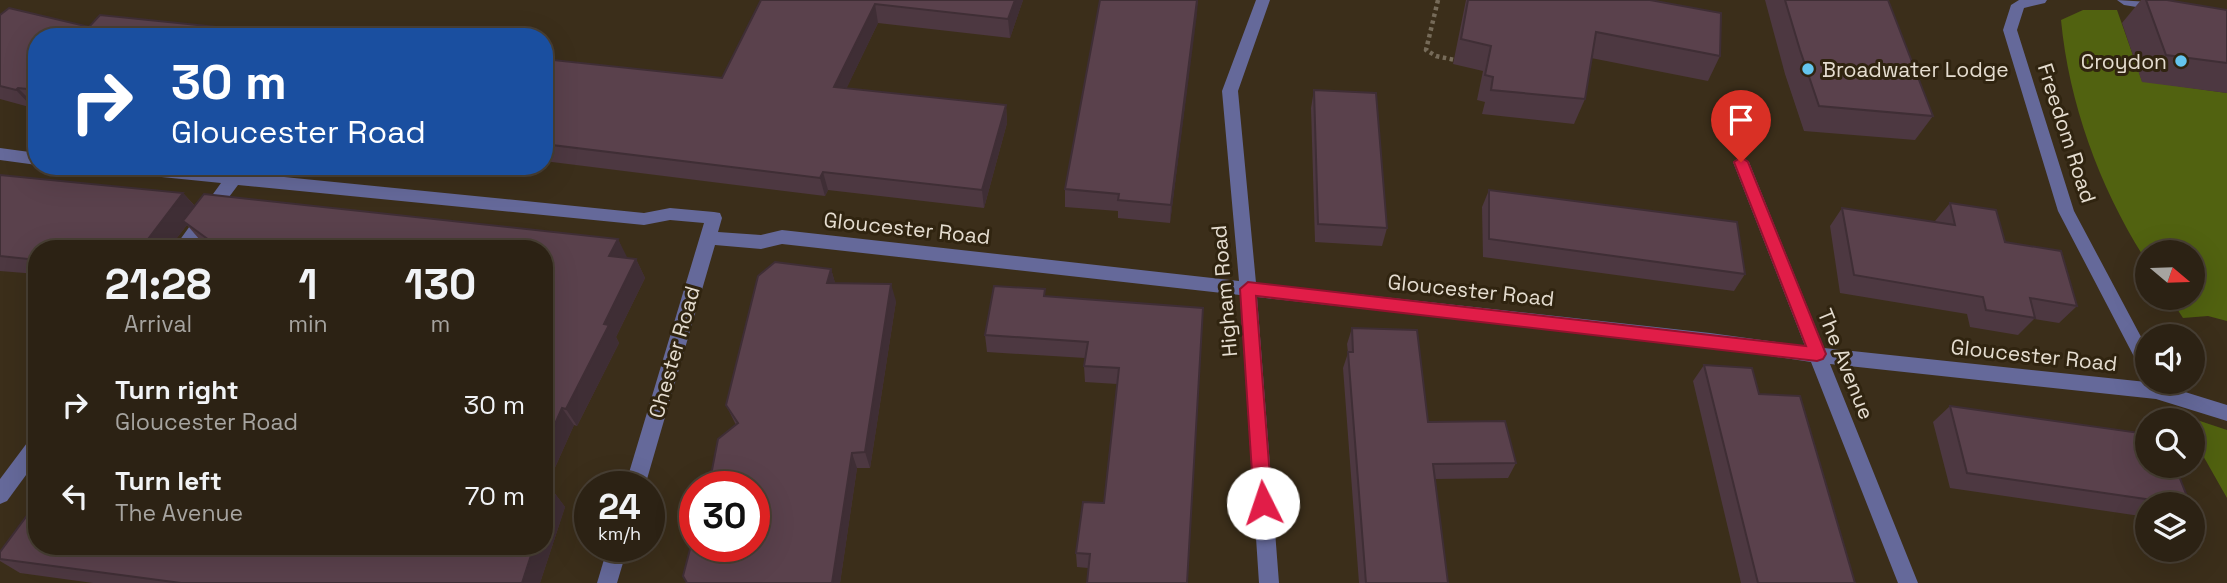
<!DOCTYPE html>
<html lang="en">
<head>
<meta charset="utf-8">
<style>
  body { margin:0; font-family:"Space Grotesk",sans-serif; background:#342a1d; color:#f1f3f6; height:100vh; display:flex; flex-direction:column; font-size:26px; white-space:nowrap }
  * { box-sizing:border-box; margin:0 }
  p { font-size:23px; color:#a6a4a0 }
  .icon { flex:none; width:38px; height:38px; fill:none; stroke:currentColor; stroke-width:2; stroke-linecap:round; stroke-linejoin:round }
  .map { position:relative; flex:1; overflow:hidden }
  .side { position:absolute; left:28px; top:240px; width:525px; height:315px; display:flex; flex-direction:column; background:#2c2214; border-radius:28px; box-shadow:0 7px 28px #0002,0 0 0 2px #483f34 }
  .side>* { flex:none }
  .hud { position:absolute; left:28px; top:28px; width:525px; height:147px; border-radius:28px; box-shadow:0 7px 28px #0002,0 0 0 2px #483f34; background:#1a4fa0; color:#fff; overflow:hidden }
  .needle { width:46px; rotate:109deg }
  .fabs { position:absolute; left:2135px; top:240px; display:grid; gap:14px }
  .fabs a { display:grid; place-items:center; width:70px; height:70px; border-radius:50%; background:#2c2214; box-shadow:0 7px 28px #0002,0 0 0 2px #483f34; font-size:35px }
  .speed { position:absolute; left:574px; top:471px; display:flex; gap:14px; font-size:35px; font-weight:700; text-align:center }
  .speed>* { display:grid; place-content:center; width:91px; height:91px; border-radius:50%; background:#2c2214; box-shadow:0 7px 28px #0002,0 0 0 2px #483f34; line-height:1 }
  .speed small { font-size:18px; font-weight:400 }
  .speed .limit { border:10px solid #d22; background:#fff; color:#111 }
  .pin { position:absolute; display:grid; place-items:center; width:60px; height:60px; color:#fff; margin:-72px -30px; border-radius:50% 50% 50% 0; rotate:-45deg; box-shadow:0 0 7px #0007 }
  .pin .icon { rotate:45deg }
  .me { position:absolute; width:77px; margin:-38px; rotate:356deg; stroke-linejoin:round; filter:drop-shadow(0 0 5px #0008) }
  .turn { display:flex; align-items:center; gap:24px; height:147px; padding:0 28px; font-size:32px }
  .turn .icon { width:91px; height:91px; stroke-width:2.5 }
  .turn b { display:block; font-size:49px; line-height:60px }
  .eta { display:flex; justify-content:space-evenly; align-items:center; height:119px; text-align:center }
  .eta b { font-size:42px; font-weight:800; line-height:49px }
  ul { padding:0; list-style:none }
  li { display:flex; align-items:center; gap:21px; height:91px; padding:0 28px }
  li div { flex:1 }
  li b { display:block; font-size:26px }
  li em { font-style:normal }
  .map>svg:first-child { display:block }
</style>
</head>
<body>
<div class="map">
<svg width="2227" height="583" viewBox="0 0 2227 583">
  <rect width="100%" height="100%" fill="#3b2e1a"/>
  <!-- green -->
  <g fill="#516210">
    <path d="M2083,10H2117L2142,81L2227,93V321L2208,316L2183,318L2170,298H2193V252H2147V262C2101,191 2069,105 2061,20Z"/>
    <polygon points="2179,414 2227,430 2227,498 2193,438 2193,420 2183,420"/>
  </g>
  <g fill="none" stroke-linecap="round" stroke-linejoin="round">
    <!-- path -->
    <polyline stroke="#766b59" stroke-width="4.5" stroke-dasharray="3.5 3.5" stroke-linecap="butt" points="1438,0 1426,50 1436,56 1455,60"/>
    <!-- minor -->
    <g fill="#65699a" fill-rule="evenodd">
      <polygon points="1256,0 1270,0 1238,91 1256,283 1710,333 1805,346 1733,162 1741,156 1749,162 1824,348 2156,383 2227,405 2227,421 2156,399 1830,364 1918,583 1898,583 1811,362 1710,347 1257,297 1279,583 1259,583 1240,295 782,244 761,249 715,245 645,486 625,486 704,223 670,220 644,225 238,185 191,248 174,248 221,183 112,172 104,166 175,166 644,213 670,208 714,212 720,213 722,218 718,232 761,235 782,230 1239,281 1222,91"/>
      <polygon points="2019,0 2047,0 2045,3 2024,8 2017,30 2074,211 2147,348 2147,373 2141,370 2058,211 2003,30 2011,5"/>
      <polygon points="2117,0 2166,3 2168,6 2161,11 2124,5"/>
      <polygon points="0,148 37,153 37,165 0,160"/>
      <polygon points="37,437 37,460 7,501 0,504 0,479 30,439"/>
      <polygon points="608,546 628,546 617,583 597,583"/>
    </g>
  </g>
  <!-- wall -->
  <g fill="#4d3841">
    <polygon points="761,0 1023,0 1010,38 878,23 846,89 1006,105 1007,123 984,208 828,190 825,196 544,161 544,59 722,78"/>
    <polygon points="1198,0 1170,223 1118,218 1118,211 1065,207 1065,189"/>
    <polygon points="1466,0 1650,0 1720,56 1708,81 1591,58 1585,99 1574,124 1482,114 1485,102 1477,100 1483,71 1453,64"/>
    <polygon points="1765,0 1888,0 1933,116 1915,140 1804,131 1785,74"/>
    <polygon points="2141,0 2167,0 2227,10 2227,93 2142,82 2122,23"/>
    <polygon points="0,15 89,27 313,37 37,37 37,106 33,108 0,99"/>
    <polygon points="1314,90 1387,228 1382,246 1315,242 1311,108"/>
    <polygon points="0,175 183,193 195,206 618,239 626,258 636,259 645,278 616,337 619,343 577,426 574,425 545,490 553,491 565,507 540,583 93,583 20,573 0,561 0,552 544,546 544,248 212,248 200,240 187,225 169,248 37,248 37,274 0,271"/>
    <polygon points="1489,190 1745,274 1734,291 1483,257 1482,207"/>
    <polygon points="1950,203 2005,242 2077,306 2059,323 2034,319 2018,335 1970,327 1967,314 1840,293 1830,226 1842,208 1936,222 1935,221"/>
    <polygon points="831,269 835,283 896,301 870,468 857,468 840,583 687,583 754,486 703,486 700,481 712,470 736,425 726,405"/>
    <polygon points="1045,289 1045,297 1203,308 1088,568 1077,567 1076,553 1104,503 1117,384 1085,382 1084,366 1085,358 987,352 985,335"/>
    <polygon points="1352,328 1428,422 1516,463 1508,478 1435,479 1448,583 1359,583 1343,368 1348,353 1347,344"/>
    <polygon points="1704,365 1759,394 1855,583 1741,583 1693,381"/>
    <polygon points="1950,406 2190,504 2147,504 2147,517 1950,488 1933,422"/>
  </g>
  <!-- shaded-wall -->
  <g fill="#3f2e35">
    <polygon points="1015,0 1023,0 1010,38 1008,19"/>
    <polygon points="1198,0 1197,14 1170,223 1171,205"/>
    <polygon points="875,4 878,23 838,106 834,87"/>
    <polygon points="18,88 36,106 33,108 16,90"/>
    <polygon points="1006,105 1007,123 984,208 982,190"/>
    <polygon points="823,172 828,190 825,196 820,178"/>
    <polygon points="183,193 198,210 183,221 187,225 169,248 151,248 145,243"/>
    <polygon points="618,239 627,257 618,274 609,256"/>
    <polygon points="128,240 136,248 122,248"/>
    <polygon points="636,259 645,278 616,337 619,343 577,426 566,409 604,324"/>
    <polygon points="831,269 836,286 827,283"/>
    <polygon points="891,284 896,301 870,468 865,452"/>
    <polygon points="562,408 574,425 544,492 544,449"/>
    <polygon points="852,453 857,468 840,583 832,583"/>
    <polygon points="553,491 565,507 540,583 522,583 534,546 544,546 544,516"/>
  </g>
  <!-- building -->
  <g fill="#5a414c" stroke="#3f2e35" stroke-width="2">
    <polygon points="761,0 1015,0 1008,19 875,4 834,87 1006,105 982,190 823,172 820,178 544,144 544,59 722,78"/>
    <polygon points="1100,0 1197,0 1171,205 1118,200 1119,194 1065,189"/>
    <polygon points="1468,0 1650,0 1721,13 1720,56 1596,32 1585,99 1491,90 1493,77 1485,75 1491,46 1461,39"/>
    <polygon points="1785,0 1888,0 1933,116 1819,106 1800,50"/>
    <polygon points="2146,0 2167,0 2227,10 2227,63 2166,55"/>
    <polygon points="9,8 89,27 100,15 313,37 37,37 37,90 18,88 16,90 0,86 0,15"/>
    <polygon points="372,35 388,37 371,37"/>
    <polygon points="1314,90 1376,93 1387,228 1318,224"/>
    <polygon points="0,175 183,193 145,243 128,240 122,248 37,248 37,260 0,256"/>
    <polygon points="1489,190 1737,222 1745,274 1489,239"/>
    <polygon points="204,194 618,239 609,256 636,259 604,324 609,325 566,409 562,408 544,449 544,248 220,248 183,221"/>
    <polygon points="1950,203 1996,210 2005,242 2061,251 2077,306 2030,298 2035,318 1986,310 1983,297 1854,275 1842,208 1955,225"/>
    <polygon points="775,262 831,269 827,283 891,284 865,452 852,453 832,583 687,583 683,576 695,530 695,546 754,546 754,486 703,486 700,481 712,470 718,439 738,423 726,405 758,276"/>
    <polygon points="994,286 1045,289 1044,296 1203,308 1187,583 1087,583 1090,554 1076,553 1083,502 1104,503 1119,368 1084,366 1088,342 985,335"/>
    <polygon points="1352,328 1417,330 1428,422 1505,421 1516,463 1433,464 1448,583 1366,583 1348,352 1353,352"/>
    <polygon points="1704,365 1752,368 1759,394 1800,396 1855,583 1758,583"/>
    <polygon points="1950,406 2147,434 2147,466 2175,466 2190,504 2180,504 1967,473"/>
    <polygon points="544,490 553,491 544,516"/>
    <polygon points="37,502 37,546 534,546 522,583 181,583 0,559 0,552"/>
  </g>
  <!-- route -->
  <polygon fill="#e11d48" stroke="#92132f" stroke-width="2" points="1741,157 1748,162 1826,354 1823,359 1817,361 1256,296 1272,503 1270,508 1263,511 1257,508 1254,503 1240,289 1248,282 1806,346 1734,162"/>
  <!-- markers -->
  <g fill="#64c5ee" stroke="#302410" stroke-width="2.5">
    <circle cx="2181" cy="61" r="7"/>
    <circle cx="1808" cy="69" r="7"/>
  </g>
  <g text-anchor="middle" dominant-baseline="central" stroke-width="6" stroke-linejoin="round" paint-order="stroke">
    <!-- poi labels -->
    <g font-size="21" fill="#e5ddd0" stroke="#302410" text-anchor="end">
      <text x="2167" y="61">Croydon</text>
      <text x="1822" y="69" text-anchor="start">Broadwater Lodge</text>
    </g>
    <!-- street labels -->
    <g font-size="21" fill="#e5ddd0" stroke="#302410">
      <text transform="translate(2067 133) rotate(72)">Freedom Road</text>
      <text transform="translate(907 228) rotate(6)">Gloucester Road</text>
      <text transform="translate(1471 290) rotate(6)">Gloucester Road</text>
      <text transform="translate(1224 291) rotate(-95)">Higham Road</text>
      <text transform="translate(674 352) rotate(-74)">Chester Road</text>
      <text transform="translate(2034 355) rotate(6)">Gloucester Road</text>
      <text transform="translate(1846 364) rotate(68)">The Avenue</text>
    </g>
  </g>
</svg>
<div class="fabs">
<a><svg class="needle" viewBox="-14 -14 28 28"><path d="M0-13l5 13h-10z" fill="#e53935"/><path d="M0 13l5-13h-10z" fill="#a6a4a0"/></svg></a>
<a><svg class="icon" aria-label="sound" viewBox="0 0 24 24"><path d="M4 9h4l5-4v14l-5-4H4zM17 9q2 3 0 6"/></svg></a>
<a><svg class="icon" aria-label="search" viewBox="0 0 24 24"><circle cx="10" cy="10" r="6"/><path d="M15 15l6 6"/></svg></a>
<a><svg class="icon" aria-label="layers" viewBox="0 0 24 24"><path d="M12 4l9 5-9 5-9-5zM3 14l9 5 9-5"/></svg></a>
</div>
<div class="speed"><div>24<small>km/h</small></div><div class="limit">30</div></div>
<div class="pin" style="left:1741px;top:162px;background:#d93025"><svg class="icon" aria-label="arrive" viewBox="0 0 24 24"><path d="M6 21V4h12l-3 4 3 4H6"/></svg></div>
<svg class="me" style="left:1263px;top:503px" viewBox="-20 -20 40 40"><circle r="19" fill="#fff"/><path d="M0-13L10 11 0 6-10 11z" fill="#e11d48"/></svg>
<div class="hud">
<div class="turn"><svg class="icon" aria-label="right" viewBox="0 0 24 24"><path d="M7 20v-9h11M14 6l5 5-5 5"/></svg><div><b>30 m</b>Gloucester Road</div></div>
</div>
<section class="side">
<div class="eta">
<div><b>21:28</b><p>Arrival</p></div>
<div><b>1</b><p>min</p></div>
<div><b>130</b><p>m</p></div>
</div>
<ul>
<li><svg class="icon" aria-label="right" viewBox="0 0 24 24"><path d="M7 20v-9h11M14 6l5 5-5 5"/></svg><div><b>Turn right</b><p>Gloucester Road</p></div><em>30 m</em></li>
<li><svg class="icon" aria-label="left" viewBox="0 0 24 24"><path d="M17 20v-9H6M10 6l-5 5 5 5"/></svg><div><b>Turn left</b><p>The Avenue</p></div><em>70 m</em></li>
</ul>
</section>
</div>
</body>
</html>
